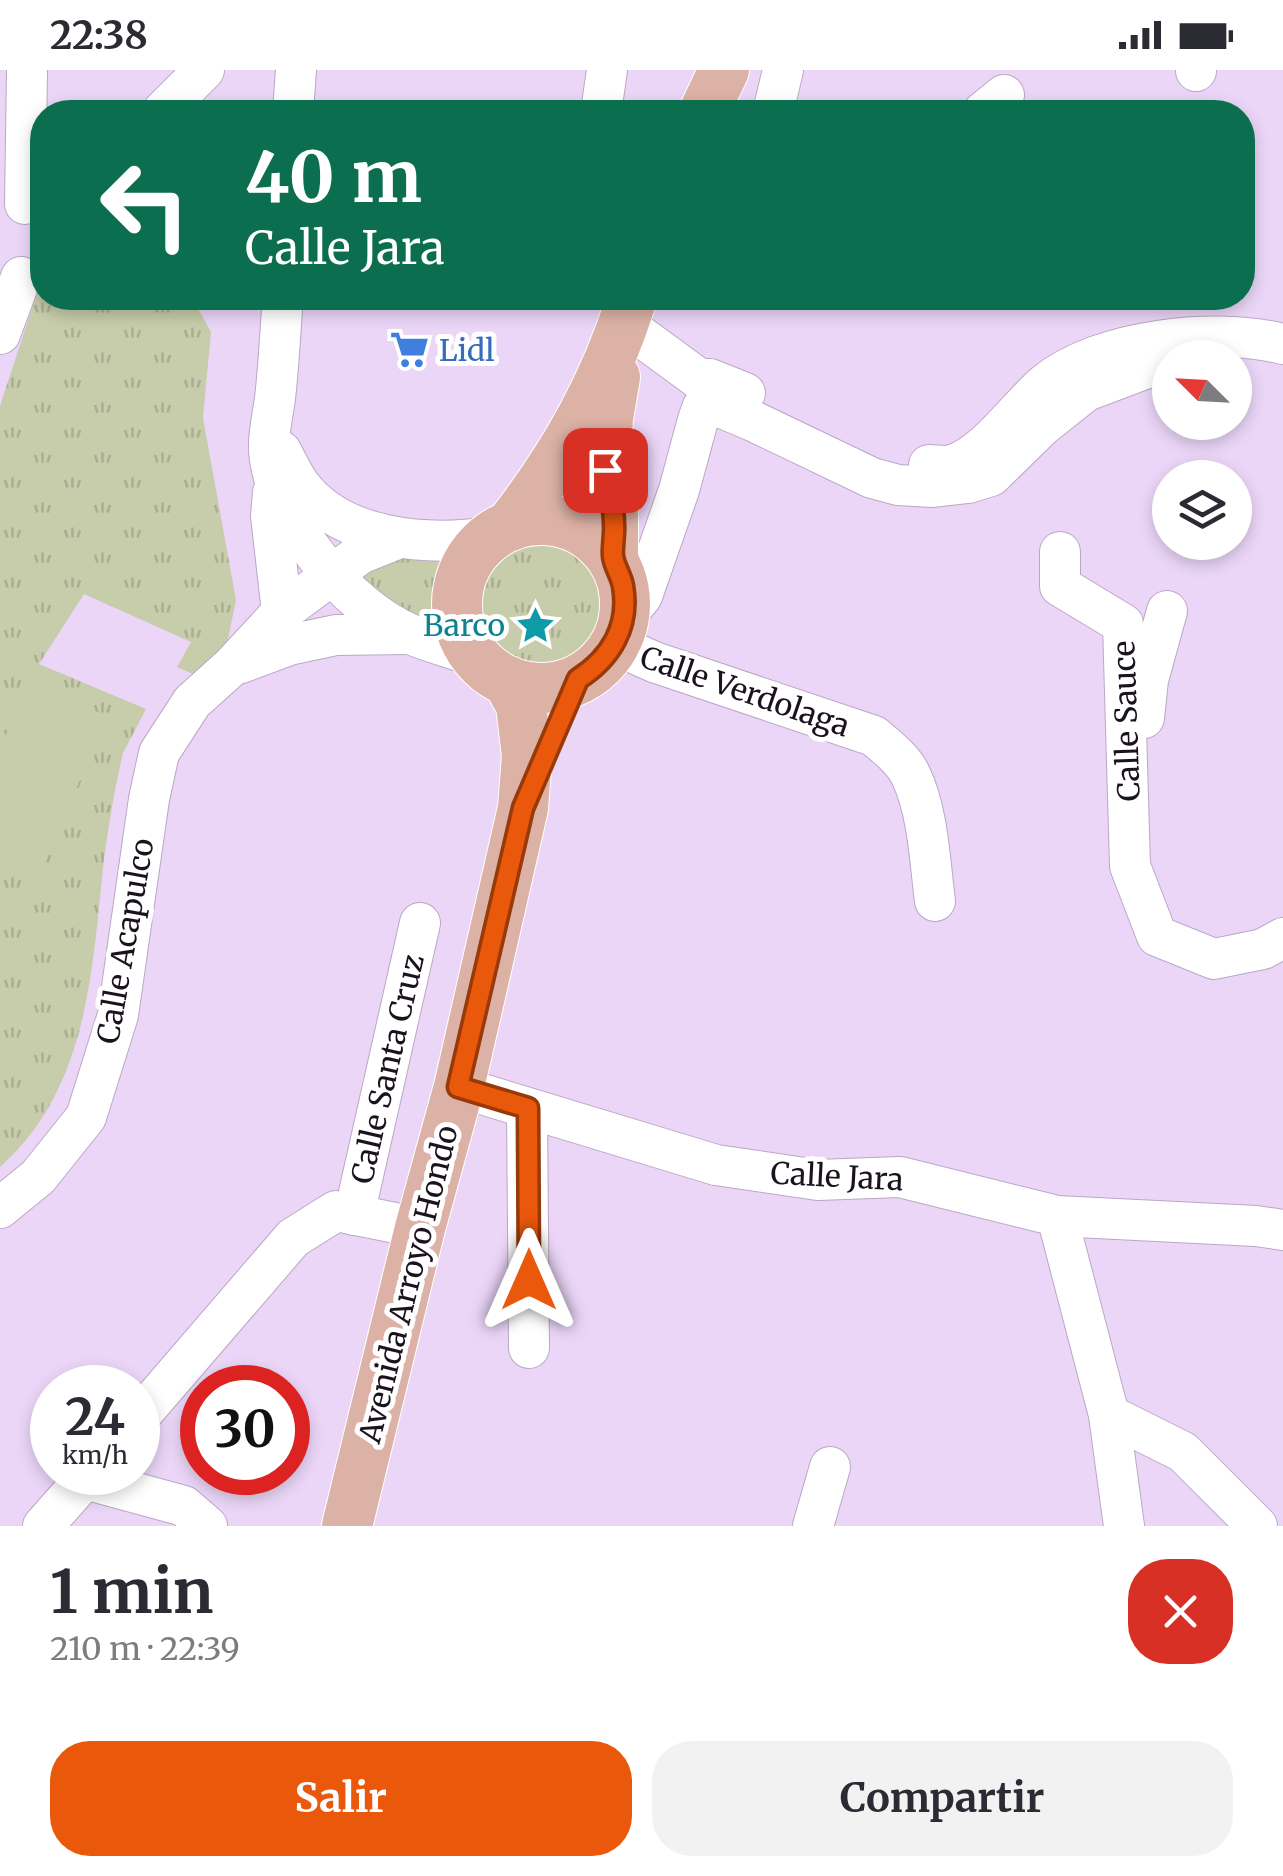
<!DOCTYPE html>
<html lang="es">
<head>
<meta charset="utf-8">
<style>
  body { margin:0; font-family:Merriweather,serif; background:#f2f2f3; color:#2b2b33; height:100vh; display:flex; flex-direction:column; font-size:38px; white-space:nowrap }
  * { box-sizing:border-box; margin:0 }
  p { font-size:32px; color:#7c7c81 }
  .icon { flex:none; width:55px; height:55px; fill:none; stroke:currentColor; stroke-width:2; stroke-linecap:round; stroke-linejoin:round }
  .map { position:relative; height:1456px; overflow:hidden }
  .panel { display:flex; flex-direction:column; background:#fff; flex:1 }
  .panel>* { flex:none }
  .banner { position:absolute; left:30px; top:30px; width:1225px; height:210px; border-radius:40px; box-shadow:0 5px 15px #0003; background:#0b6e4f; color:#fff; overflow:hidden }
  .needle { width:65px; rotate:294deg }
  .controls { position:absolute; left:1152px; top:270px; display:grid; gap:20px }
  .controls a { display:grid; place-items:center; width:100px; height:100px; border-radius:50%; background:#fff; box-shadow:0 5px 15px #0003; font-size:50px }
  .speed { position:absolute; left:30px; top:1295px; display:flex; gap:20px; font-size:50px; font-weight:700; text-align:center }
  .speed>* { display:grid; place-content:center; width:130px; height:130px; border-radius:50%; background:#fff; box-shadow:0 5px 15px #0003; line-height:1 }
  .speed small { font-size:25px; font-weight:400 }
  .speed .limit { border:15px solid #d22; background:#fff; color:#111 }
  .pin { position:absolute; display:grid; place-items:center; width:85px; height:85px; color:#fff; margin:-42px; border-radius:20px; box-shadow:0 5px 15px #0006 }
  .me { position:absolute; width:110px; margin:-55px; rotate:0deg; stroke-linejoin:round; filter:drop-shadow(0 0 8px #0008) }
  .turn { display:flex; align-items:center; gap:35px; height:210px; padding:0 50px; font-size:45px }
  .turn .icon { width:130px; height:130px; stroke-width:2.5 }
  .turn b { display:block; font-size:70px; line-height:85px }
  .round { display:grid; place-items:center; flex:none; width:105px; height:105px; border-radius:40px; background:#f2f2f3 }
  .overview { display:flex; align-items:center; justify-content:space-between; height:170px; padding:0 50px }
  h1 { font-size:60px; font-weight:700; line-height:75px }
  .action { display:flex; gap:20px; margin-top:auto; padding:20px 50px }
  .action a { flex:1; height:115px; border-radius:40px; background:#ea580c; color:#fff; font-size:40px; font-weight:700; line-height:115px; text-align:center }
  .action a+a { background:#f2f2f3; color:#2b2b33 }
  .status { display:flex; justify-content:space-between; align-items:center; height:70px; padding:0 50px; background:#fff; direction:ltr }
  .status svg { height:28px; fill:currentColor }
  .map>svg:first-child { display:block }
</style>
</head>
<body>
<div class="status"><b>22:38</b><svg viewBox="0 0 49 12"><path d="M0 12V9h3v3zM5 12V6h3v6zM10 12V3h3v9zM15 12V0h3v12zM26 1h20v11H26zM47 4h2v5h-2z"/></svg></div>
<div class="map">
<svg width="1283" height="1456" viewBox="0 0 1283 1456">
  <defs>
    <pattern id="grass-tufts" width="24" height="20" patternUnits="userSpaceOnUse" patternTransform="scale(2.5)"><rect width="24" height="20" fill="#c7ccaa"/><path d="M3 7l-1-3M5 7V3M7 7l1-3M15 17l-1-3M17 17v-4M19 17l1-3" fill="none" stroke="#aaae92"/></pattern>
  </defs>
  <rect width="100%" height="100%" fill="#ebd6f7"/>
  <!-- grass -->
  <g fill="url(#grass-tufts)">
    <path d="M42,221V228H196L195,233L211,262L203,348L236,530L226,579L202,608L177,597L191,572L84,524L39,594L146,639L123,683L115,720C111,743 107,766 104,789C92,899 89,1018 0,1097V336L37,223Z"/>
    <circle cx="542" cy="534" r="62"/>
    <path d="M448,486C430,514 431,529 440,560L401,542L352,507L384,487Z"/>
  </g>
  <!-- garden -->
  <polygon fill="#c7ccaa" points="28,612 107,646 42,800 0,782 0,679"/>
  <g fill="none" stroke-linecap="round" stroke-linejoin="round">
    <defs>
      <g id="minor">
        <polyline points="1196,0 1196,1"/>
        <polyline points="162,42 204,0"/>
        <polyline points="293,42 296,0"/>
        <polyline points="601,42 607,0"/>
        <polyline points="773,42 783,0"/>
        <polyline points="983,42 1004,25"/>
        <polyline points="25,134 27,0"/>
        <path d="M283,228C280,261 279,295 275,328C273,345 268,363 269,381C274,449 348,538 410,564C431,573 454,578 476,587"/>
        <polyline points="624,254 699,309 710,309 745,323"/>
        <polyline points="0,264 21,207"/>
        <path d="M281,381C287,392 293,405 300,415C342,471 428,476 491,467"/>
        <path d="M929,395C936,395 945,397 952,395C985,386 1018,337 1045,314C1099,269 1216,257 1283,274"/>
        <polyline points="273,422 271,446 282,542"/>
        <polyline points="1060,482 1060,516 1123,554 1130,796 1157,866 1214,889 1263,879 1283,868"/>
        <polyline points="624,547 642,526 679,420 698,350 703,336 708,332 753,351 872,408 898,415 933,417 968,413 991,406 1042,356 1086,321 1147,298 1170,294"/>
        <path d="M614,574L654,592L874,666C887,677 904,690 911,706C928,741 930,793 935,831"/>
        <polyline points="241,593 289,575 336,565 408,564"/>
        <polyline points="1144,648 1148,610 1167,541"/>
        <polyline points="459,1017 716,1095 818,1110 900,1107 1057,1146 1256,1156 1283,1160"/>
        <polyline points="527,1038 529,1278"/>
        <polyline points="0,1138 38,1107 86,1047 118,945 149,729 159,683 192,632 232,596 282,542 360,484 397,469"/>
        <polyline points="354,1145 420,853"/>
        <polyline points="1057,1146 1109,1345 1124,1456"/>
        <polyline points="1109,1345 1183,1382 1257,1456"/>
        <polyline points="138,1348 293,1168 336,1141 420,1158"/>
        <polyline points="85,1409 184,1436 207,1456"/>
        <polyline points="43,1456 91,1402"/>
        <polyline points="813,1456 830,1397"/>
      </g>
      <g id="major">
        <polyline points="704,42 724,0"/>
        <circle cx="541" cy="534" r="84"/>
        <path d="M510,456C565,385 605,314 632,228"/>
        <polyline points="613,490 613,439 605,400 608,348 615,307"/>
        <polyline points="347,1456 420,1158 459,1017 523,738 527,686 521,635 508,611"/>
      </g>
    </defs>
    <!-- minor casing -->
    <use href="#minor" stroke="#bba7c6" stroke-width="42"/>
    <!-- major casing -->
    <use href="#major" stroke="#fff" stroke-width="52"/>
    <!-- minor -->
    <use href="#minor" stroke="#fff" stroke-width="40"/>
    <!-- major -->
    <use href="#major" stroke="#ddb2a6" stroke-width="50"/>
  </g>
  <g fill="none" stroke-linecap="round" stroke-linejoin="round">
    <defs>
      <path id="route" d="M529,1210L528,1038L458,1017L523,738L578,609C611,588 630,556 623,516C621,505 614,496 613,486C612,476 615,465 614,454C614,436 609,418 605,400"/>
    </defs>
    <!-- route casing -->
    <use href="#route" stroke="#983908" stroke-width="25"/>
    <!-- route -->
    <use href="#route" stroke="#ea580c" stroke-width="18"/>
  </g>
  <!-- icons -->
  <defs>
    <symbol id="supermarket-bare" viewBox="-9 -9 18 18"><path d="M-6-5.5h2.5l.6 2H6L4.5 2H-2.5L-4.4-4H-6ZM-1.5 3.2a1.3 1.3 0 1 0 .1 0ZM3 3.2a1.3 1.3 0 1 0 .1 0Z" fill="#3f7fe0" stroke="#fff" stroke-width="2.5" paint-order="stroke"/></symbol>
    <symbol id="sight-bare" viewBox="-9 -9 18 18"><path d="M0-6L1.8-2.2L6-1.7L2.9 1.2L3.7 5.4L0 3.3L-3.7 5.4L-2.9 1.2L-6-1.7L-1.8-2.2Z" fill="#0f9aa8" stroke="#fff" stroke-width="2.5" paint-order="stroke"/></symbol>
  </defs>
  <g fill-rule="evenodd">
    <use href="#supermarket-bare" x="382" y="252" width="55" height="55"/>
    <use href="#sight-bare" x="508" y="528" width="55" height="55"/>
  </g>
  <g text-anchor="middle" dominant-baseline="central" stroke-width="10" stroke-linejoin="round" paint-order="stroke">
    <!-- shop labels -->
    <g font-size="30" fill="#366cbe" stroke="#fff" text-anchor="start">
      <text x="439" y="280">Lidl</text>
    </g>
    <!-- culture labels -->
    <g font-size="30" fill="#0d838f" stroke="#fff" text-anchor="end">
      <text x="505" y="555">Barco</text>
    </g>
    <!-- street labels -->
    <g font-size="30" fill="#1a131e" stroke="#fff">
      <text transform="translate(745 621) rotate(19)">Calle Verdolaga</text>
      <text transform="translate(1126 651) rotate(-92)">Calle Sauce</text>
      <text transform="translate(125 871) rotate(-80)">Calle Acapulco</text>
      <text transform="translate(387 999) rotate(-77)">Calle Santa Cruz</text>
      <text transform="translate(837 1106) rotate(3)">Calle Jara</text>
      <text transform="translate(408 1214) rotate(-76)">Avenida Arroyo Hondo</text>
    </g>
  </g>
</svg>
<div class="controls">
<a><svg class="needle" viewBox="-14 -14 28 28"><path d="M0-13l5 13h-10z" fill="#e53935"/><path d="M0 13l5-13h-10z" fill="#7c7c81"/></svg></a>
<a><svg class="icon" aria-label="layers" viewBox="0 0 24 24"><path d="M12 4l9 5-9 5-9-5zM3 14l9 5 9-5"/></svg></a>
</div>
<div class="speed"><div>24<small>km/h</small></div><div class="limit">30</div></div>
<div class="pin" style="left:605px;top:400px;background:#d93025"><svg class="icon" aria-label="arrive" viewBox="0 0 24 24"><path d="M6 21V4h12l-3 4 3 4H6"/></svg></div>
<svg class="me" style="left:529px;top:1210px" viewBox="-20 -20 40 40"><path d="M0-17L14 15 0 8-14 15z" fill="#ea580c" stroke="#fff" stroke-width="4"/></svg>
<div class="banner">
<div class="turn"><svg class="icon" aria-label="left" viewBox="0 0 24 24"><path d="M17 20v-9H6M10 6l-5 5 5 5"/></svg><div><b>40 m</b>Calle Jara</div></div>
</div>
</div>
<section class="panel">
<div class="overview"><div><h1>1 min</h1><p>210 m · 22:39</p></div><a class="round" style="background:#d93025;color:#fff"><svg class="icon" aria-label="close" viewBox="0 0 24 24"><path d="M6 6l12 12M18 6L6 18"/></svg></a></div>
<div class="action"><a>Salir</a><a>Compartir</a></div>
</section>
</body>
</html>
